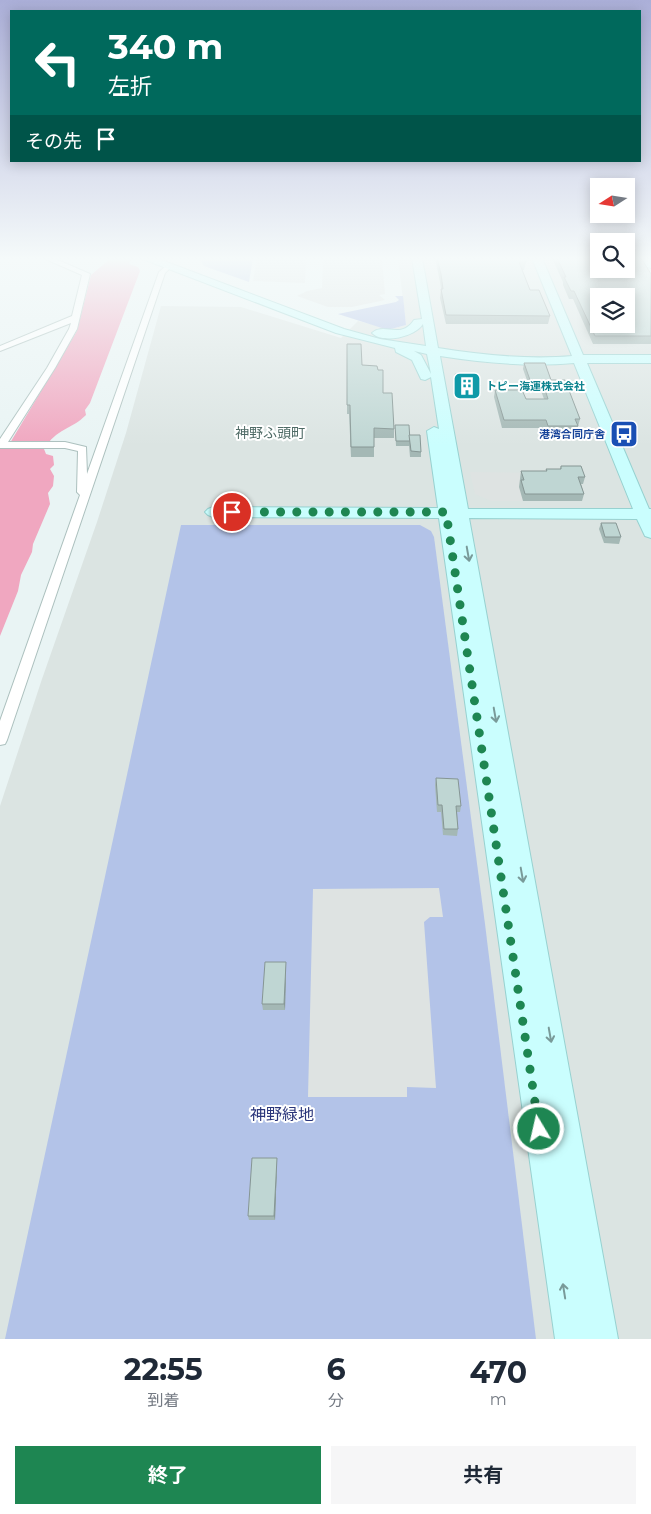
<!DOCTYPE html>
<html lang="ja">
<head>
<meta charset="utf-8">
<style>
  body { margin:0; font-family:Montserrat,"Noto Sans JP",sans-serif; background:#f6f6f7; color:#1f2937; height:100vh; display:flex; flex-direction:column; font-size:19px; white-space:nowrap }
  * { box-sizing:border-box; margin:0 }
  p { font-size:16px; color:#747a83 }
  .icon { flex:none; width:28px; height:28px; fill:none; stroke:currentColor; stroke-width:2; stroke-linecap:round; stroke-linejoin:round }
  .map { position:relative; height:1339px; overflow:hidden }
  .details { display:flex; flex-direction:column; background:#fff; flex:1 }
  .details>* { flex:none }
  .guide { position:absolute; left:10px; top:10px; width:631px; height:152px; border-radius:0px; box-shadow:0 2px 12px #0003; background:#00695c; color:#fff; overflow:hidden }
  .needle { width:32px; rotate:258deg }
  .tools { position:absolute; left:590px; top:178px; display:grid; gap:10px }
  .tools a { display:grid; place-items:center; width:45px; height:45px; border-radius:0px; background:#fff; box-shadow:0 2px 12px #0003; font-size:25px }
  .pin { position:absolute; display:grid; place-items:center; width:42px; height:42px; color:#fff; margin:-21px; border:2px solid #fff; border-radius:50%; box-shadow:0 1px 5px #0007 }
  .me { position:absolute; width:55px; margin:-28px; rotate:351deg; stroke-linejoin:round; filter:drop-shadow(0 0 4px #0008) }
  .turn { display:flex; align-items:center; gap:18px; height:105px; padding:0 15px; font-size:22px }
  .turn .icon { width:65px; height:65px; stroke-width:2.5 }
  .turn b { display:block; font-size:35px; line-height:42px }
  .then { display:flex; align-items:center; height:48px; padding:0 15px; background:#0003; gap:10px; font-size:19px }
  .eta { display:flex; justify-content:space-evenly; align-items:center; height:85px; text-align:center }
  .eta b { font-size:30px; font-weight:700; line-height:35px }
  .cta { display:flex; gap:10px; margin-top:auto; padding:10px 15px }
  .cta a { flex:1; height:58px; border-radius:0px; background:#1e8652; color:#fff; font-size:20px; font-weight:700; line-height:58px; text-align:center }
  .cta a+a { background:#f6f6f7; color:#1f2937 }
  .map>svg:first-child { display:block }
</style>
</head>
<body>
<div class="map">
<svg width="651" height="1339" viewBox="0 0 651 1339">
  <rect width="100%" height="100%" fill="#e9f4f4"/>
  <!-- industrial -->
  <path fill="#dbe4e2" fill-rule="evenodd" d="M398,258H599V269H626V258H651V1339H0V806L42,679L97,522L126,433L161,306L241,307L341,338L358,321L391,329L406,325ZM599,296H626V324H599Z"/>
  <!-- green -->
  <g fill="#b3c3e8">
    <polygon points="199,258 253,258 249,282 204,266"/>
    <polygon points="395,296 403,296 406,325 391,329 385,329 338,314 396,302 399,300"/>
    <polygon points="181,525 420,525 431,531 434,537 485,924 536,1339 5,1339"/>
  </g>
  <!-- parking -->
  <g fill="#dee3e2">
    <polygon points="257,258 306,259 305,283 253,281"/>
    <polygon points="382,259 385,294 379,295 385,300 352,307 328,307 297,296 307,291 322,288 323,260"/>
    <polygon points="470,472 559,473 520,478 522,487 520,487 523,501 491,501 475,494"/>
    <polygon points="439,888 443,917 430,917 424,922 436,1088 407,1087 407,1097 308,1097 313,889"/>
  </g>
  <!-- water -->
  <path fill="#f0a7c0" d="M131,258L129,264L138,267L140,271L90,403L85,410L86,415C71,430 57,428 44,449L46,454L53,456L54,465L50,469L54,476L53,486L48,493L50,504L33,544L32,552L21,575L18,591L0,636V449L7,448L77,331L91,275L110,259Z"/>
  <g fill="none" stroke-linecap="round" stroke-linejoin="round">
    <defs>
      <polygon id="street" points="43,258 53,258 90,274 77,329 55,368 8,442 65,442 86,447 87,474 159,272 166,266 171,267 165,273 7,740 5,744 0,745 0,721 80,495 77,492 78,451 65,448 0,448 0,439 47,368 69,329 71,323 0,351 0,346 72,316 82,275"/>
      <g id="secondary">
        <path d="M140,258H156L344,329L380,339L426,346L423,324C415,337 383,344 372,333C384,322 401,340 414,320L422,319L412,258H422L438,348C482,355 528,360 572,356L532,258H542L583,355H651V363H587L649,509H651V538L645,536L637,519L469,518L618,1339H555L439,518L213,517L208,515L205,512L208,509L213,507L438,508L427,431L434,427L439,429L431,377L425,380L421,379L412,360L396,352L395,348L336,333ZM414,351L427,354L431,374L421,355ZM440,356C484,363 530,367 574,363L633,509H468Z"/>
        <polygon points="642,258 651,258 651,268 647,267"/>
      </g>
    </defs>
    <!-- street casing -->
    <use href="#street" stroke="#acc0be" stroke-width="2"/>
    <!-- secondary casing -->
    <use href="#secondary" stroke="#97d1d0" stroke-width="2"/>
    <!-- street -->
    <use href="#street" fill="#fff" fill-rule="evenodd"/>
    <!-- secondary -->
    <use href="#secondary" fill="#cafefe" fill-rule="evenodd"/>
  </g>
  <!-- wall -->
  <g fill="#a4b8b5">
    <polygon points="435,258 524,258 526,262 524,270 522,270 530,290 550,316 548,324 446,324 440,298 441,289 440,282"/>
    <polygon points="553,258 599,258 651,274 651,344 593,344 573,299 569,299 563,285 563,282 553,260"/>
    <polygon points="347,344 362,365 378,370 383,393 394,429 394,438 374,438 374,457 351,457 349,414 347,414"/>
    <polygon points="524,363 551,380 580,419 576,434 546,434 545,428 502,428 494,397 495,390 526,399 544,399 540,388 541,386 529,386 523,369"/>
    <polygon points="455,374 480,386 479,393 458,393 455,380"/>
    <polygon points="395,425 409,436 421,452 421,457 410,457 409,445 409,446 396,446"/>
    <polygon points="561,466 585,477 583,484 581,484 584,494 582,501 523,501 519,487 521,471 546,471 546,469 560,469"/>
    <polygon points="601,523 621,537 619,544 604,543 599,529"/>
    <polygon points="436,778 461,806 460,812 457,812 458,829 457,836 443,835 441,812 437,812 435,785"/>
    <polygon points="286,968 285,1010 263,1010 262,1004"/>
    <polygon points="277,1158 277,1163 275,1220 249,1220 248,1216"/>
  </g>
  <!-- shaded-wall -->
  <g fill="#869694">
    <polygon points="286,962 286,968 285,1010 284,1004"/>
    <polygon points="277,1158 277,1163 275,1220 274,1216"/>
  </g>
  <!-- building -->
  <g fill="#bfd6d3" stroke="#869694" fill-rule="evenodd">
    <polygon points="437,258 524,258 526,262 519,262 530,290 539,290 550,316 446,315 441,289 443,289 441,274"/>
    <path d="M557,258H599V269H626V258H641L651,274V336H595L574,291H571L564,277H566ZM599,296H626V324H599Z"/>
    <polygon points="347,344 361,344 362,365 377,366 378,370 383,370 383,393 392,393 394,429 374,428 374,447 351,447 350,405 347,405"/>
    <polygon points="524,363 545,363 551,380 530,380"/>
    <polygon points="455,374 476,374 480,386 458,386"/>
    <polygon points="542,380 565,380 580,419 575,419 578,426 548,426 546,420 504,420 495,390 522,390 526,399 548,399"/>
    <polygon points="395,425 409,425 410,441 396,441"/>
    <polygon points="409,435 420,435 421,452 411,451"/>
    <polygon points="561,466 581,466 585,477 578,477 584,494 525,494 521,480 524,480 521,471 547,471 546,469 561,469"/>
    <polygon points="601,523 616,523 621,537 605,537"/>
    <polygon points="436,778 458,779 461,806 456,806 458,829 444,829 442,805 438,805"/>
    <polygon points="265,962 286,962 284,1004 262,1004"/>
    <polygon points="252,1158 277,1158 274,1216 248,1216"/>
  </g>
  <!-- one-way arrows -->
  <defs><path id="oneway-shaft" d="M-6 0H5M1.5-3L5.5 0L1.5 3" fill="none" stroke-width="1.6" stroke-linecap="round" stroke-linejoin="round" transform="scale(1.25)"/></defs>
  <g stroke="#799a99">
    <use href="#oneway-shaft" transform="translate(468 554) rotate(80)"/>
    <use href="#oneway-shaft" transform="translate(495 715) rotate(80)"/>
    <use href="#oneway-shaft" transform="translate(522 875) rotate(80)"/>
    <use href="#oneway-shaft" transform="translate(550 1035) rotate(80)"/>
    <use href="#oneway-shaft" transform="translate(564 1291) rotate(-99)"/>
  </g>
  <!-- sky -->
  <linearGradient id="sky" x2="0" y2="1"><stop stop-color="#abafd8"/><stop offset="0.58" stop-color="#f5fafa"/><stop offset="1" stop-color="#f5fafa" stop-opacity="0"/></linearGradient>
  <rect width="651" height="446" fill="url(#sky)"/>
  <g fill="none" stroke-linecap="round" stroke-linejoin="round">
    <!-- route -->
    <polyline stroke="#1e8652" stroke-width="9" stroke-dasharray="0 16.2" points="232,512 446,512 539,1129"/>
  </g>
  <!-- icons -->
  <defs>
    <symbol id="building-square" viewBox="-11 -11 22 22"><rect x="-9" y="-9" width="18" height="18" rx="4" fill="#0f9aa8" stroke="#fff"/><path d="M-4-6H4V6H1V3H-1V6H-4ZM-2.5-4.3h1.7v1.8h-1.7ZM.8-4.3h1.7v1.8H.8ZM-2.5-1h1.7V.8h-1.7ZM.8-1h1.7V.8H.8Z" fill="#fff"/></symbol>
    <symbol id="bus-square" viewBox="-11 -11 22 22"><rect x="-9" y="-9" width="18" height="18" rx="4" fill="#1a4fb4" stroke="#fff"/><path d="M-5-6H5V4H4V6H2V4H-2V6H-4V4H-5ZM-3.5-4V0h7V-4ZM-3.5 1.2v1.5H-2V1.2ZM2 1.2v1.5H3.5V1.2Z" fill="#fff"/></symbol>
  </defs>
  <g fill-rule="evenodd">
    <use href="#building-square" x="451" y="370" width="32" height="32"/>
    <use href="#bus-square" x="608" y="418" width="32" height="32"/>
  </g>
  <g text-anchor="middle" dominant-baseline="central" stroke-width="4" stroke-linejoin="round" paint-order="stroke">
    <!-- far-culture labels -->
    <g font-size="11" font-weight="bold" fill="#0d838f" stroke="#fff" text-anchor="start">
      <text x="486" y="386">トピー海運株式会社</text>
    </g>
    <!-- far-transit labels -->
    <g font-size="11" font-weight="bold" fill="#164399" stroke="#fff" text-anchor="end">
      <text x="605" y="434">港湾合同庁舎</text>
    </g>
    <!-- far-quarter labels -->
    <g font-size="14" fill="#4f6b66" stroke="#fff">
      <text x="270" y="433">神野ふ頭町</text>
    </g>
    <!-- near-park labels -->
    <g font-size="16" fill="#2a357a" stroke="#fff">
      <text x="282" y="1114">神野緑地</text>
    </g>
  </g>
</svg>
<div class="tools">
<a><svg class="needle" viewBox="-14 -14 28 28"><path d="M0-13l5 13h-10z" fill="#e53935"/><path d="M0 13l5-13h-10z" fill="#747a83"/></svg></a>
<a><svg class="icon" aria-label="search" viewBox="0 0 24 24"><circle cx="10" cy="10" r="6"/><path d="M15 15l6 6"/></svg></a>
<a><svg class="icon" aria-label="layers" viewBox="0 0 24 24"><path d="M12 4l9 5-9 5-9-5zM3 14l9 5 9-5"/></svg></a>
</div>
<div class="pin" style="left:232px;top:512px;background:#d93025"><svg class="icon" aria-label="arrive" viewBox="0 0 24 24"><path d="M6 21V4h12l-3 4 3 4H6"/></svg></div>
<svg class="me" style="left:539px;top:1129px" viewBox="-20 -20 40 40"><circle r="17" fill="#1e8652" stroke="#fff" stroke-width="3"/><path d="M0-11L8 9 0 5-8 9z" fill="#fff"/></svg>
<div class="guide">
<div class="turn"><svg class="icon" aria-label="left" viewBox="0 0 24 24"><path d="M17 20v-9H6M10 6l-5 5 5 5"/></svg><div><b>340 m</b>左折</div></div>
<div class="then">その先<svg class="icon" aria-label="arrive" viewBox="0 0 24 24"><path d="M6 21V4h12l-3 4 3 4H6"/></svg></div>
</div>
</div>
<section class="details">
<div class="eta">
<div><b>22:55</b><p>到着</p></div>
<div><b>6</b><p>分</p></div>
<div><b>470</b><p>m</p></div>
</div>
<div class="cta"><a>終了</a><a>共有</a></div>
</section>
</body>
</html>
